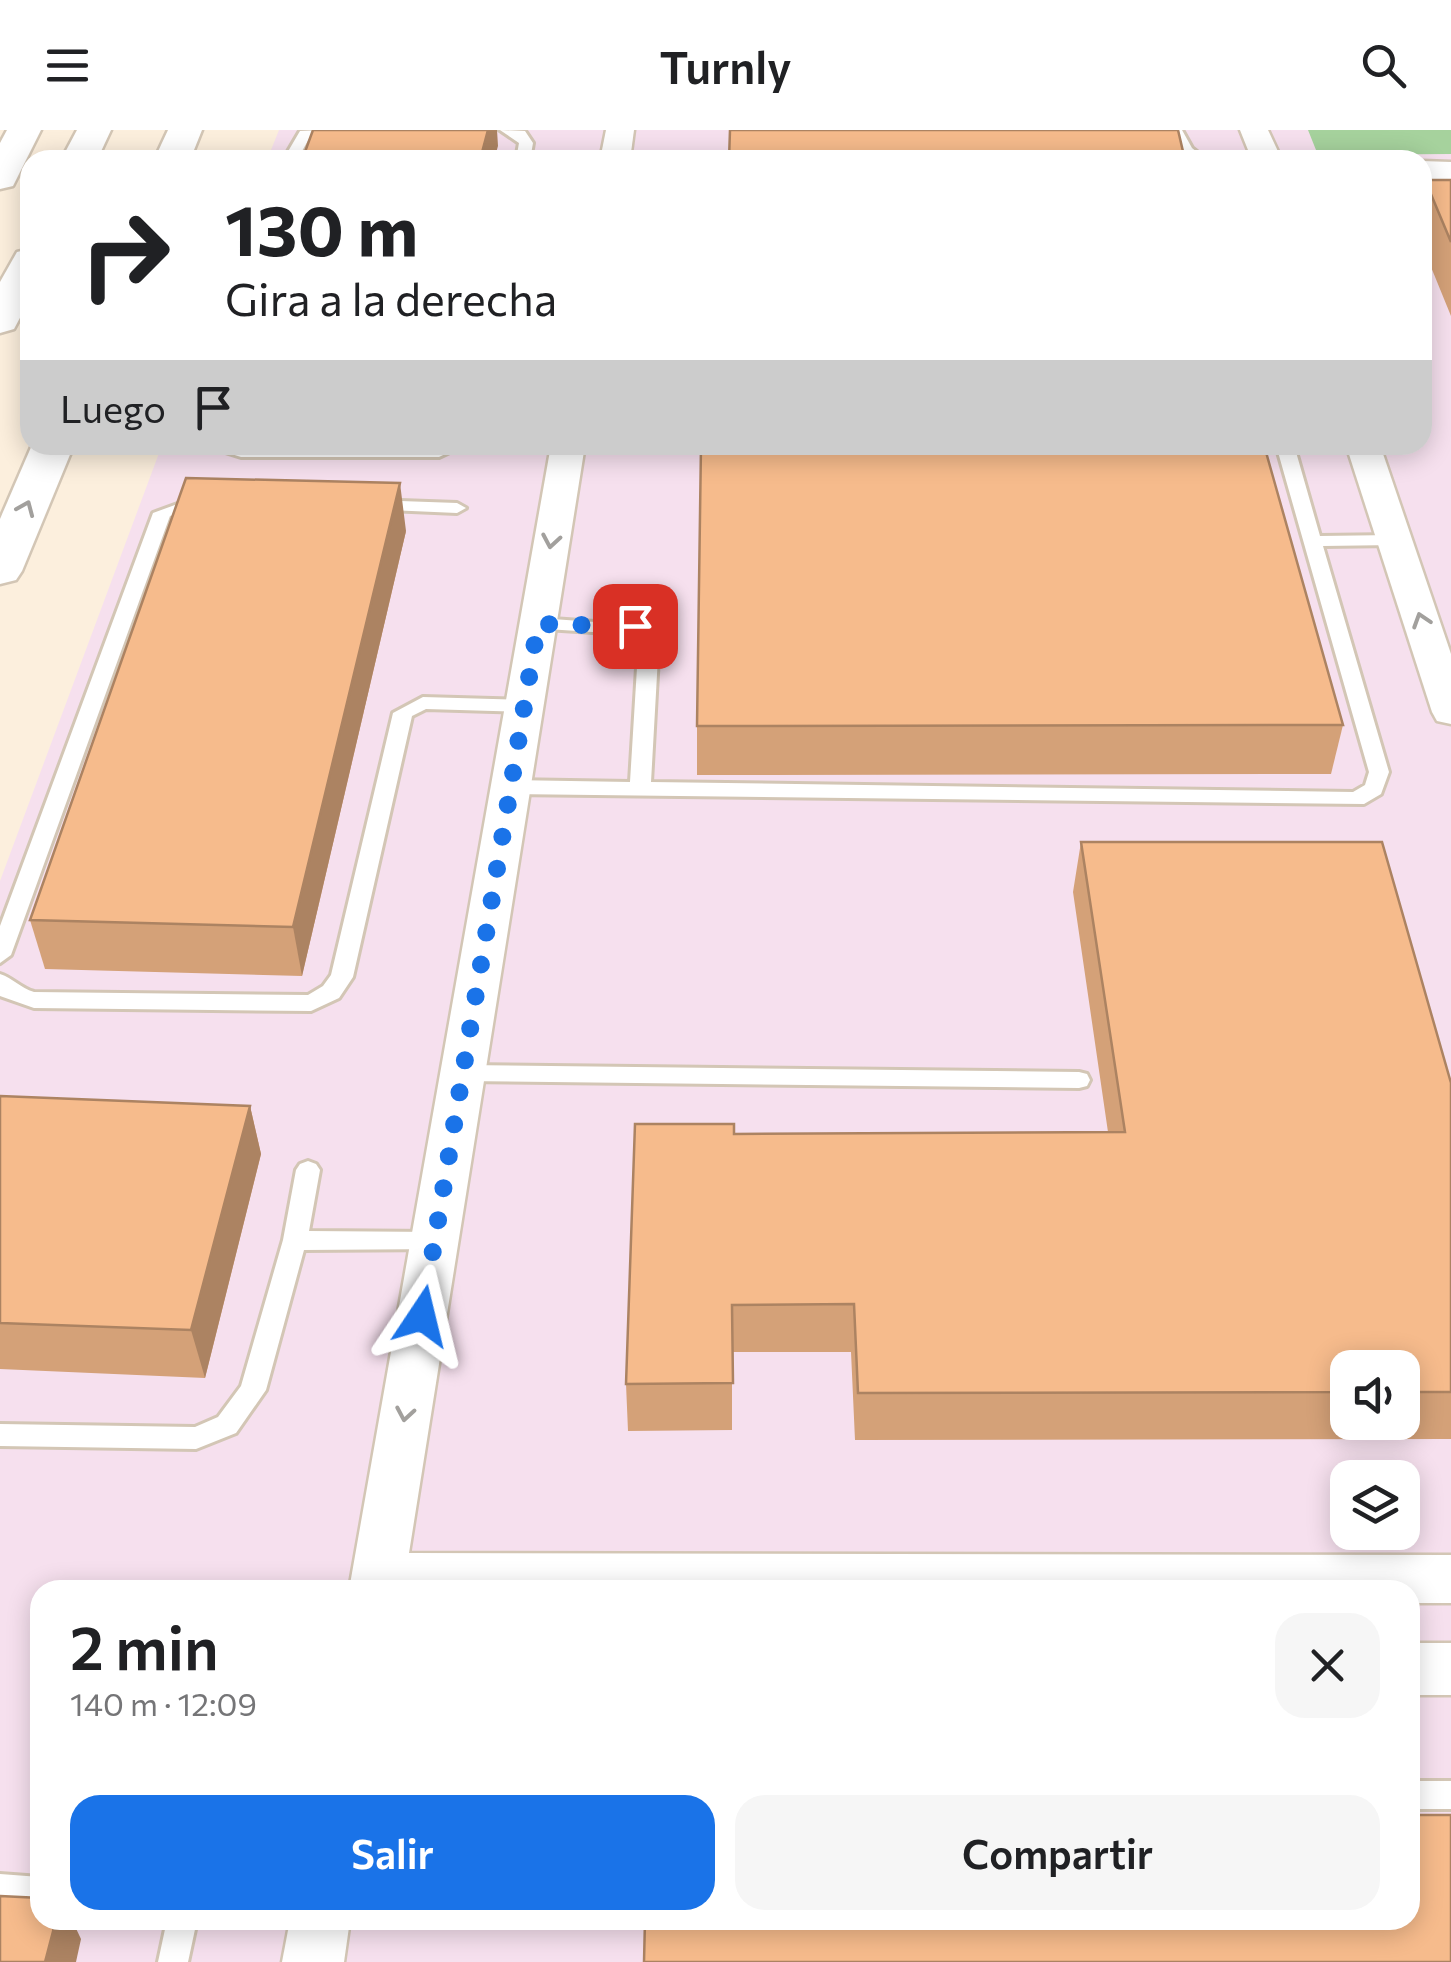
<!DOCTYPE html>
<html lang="es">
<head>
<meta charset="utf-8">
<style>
  body { margin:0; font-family:Commissioner,sans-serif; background:#f6f6f6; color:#202124; height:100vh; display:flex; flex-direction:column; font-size:38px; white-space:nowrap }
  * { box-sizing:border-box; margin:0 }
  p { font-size:32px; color:#757577 }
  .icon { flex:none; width:55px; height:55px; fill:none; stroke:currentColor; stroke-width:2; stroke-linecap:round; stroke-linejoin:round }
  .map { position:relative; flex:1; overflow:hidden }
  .drawer { position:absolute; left:30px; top:1450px; width:1390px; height:350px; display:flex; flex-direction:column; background:#fff; border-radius:30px; box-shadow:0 5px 25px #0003 }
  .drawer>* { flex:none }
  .top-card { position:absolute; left:20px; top:20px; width:1412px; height:305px; border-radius:30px; box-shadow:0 5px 25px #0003; background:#fff; color:#202124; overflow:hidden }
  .fabs { position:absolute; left:1330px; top:1220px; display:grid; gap:20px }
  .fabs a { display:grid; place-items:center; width:90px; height:90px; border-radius:20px; background:#fff; box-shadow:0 5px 25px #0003; font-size:50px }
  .pin { position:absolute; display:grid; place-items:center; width:85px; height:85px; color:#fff; margin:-42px; border-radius:20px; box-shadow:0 5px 15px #0006 }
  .me { position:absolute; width:110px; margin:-55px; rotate:10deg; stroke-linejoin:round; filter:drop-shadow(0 0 8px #0008) }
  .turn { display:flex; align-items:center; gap:35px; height:210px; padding:0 40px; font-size:45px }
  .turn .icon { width:130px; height:130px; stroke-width:2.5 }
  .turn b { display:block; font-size:70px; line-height:85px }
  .then { display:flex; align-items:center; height:95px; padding:0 40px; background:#0003; gap:20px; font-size:38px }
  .round { display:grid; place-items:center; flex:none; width:105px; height:105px; border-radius:30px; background:#f6f6f6 }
  .overview { display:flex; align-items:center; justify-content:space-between; height:170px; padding:0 40px }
  h1 { font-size:60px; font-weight:600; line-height:75px }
  .button { display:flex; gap:20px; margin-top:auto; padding:20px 40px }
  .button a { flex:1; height:115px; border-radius:30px; background:#1a73e8; color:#fff; font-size:40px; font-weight:600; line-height:115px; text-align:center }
  .button a+a { background:#f6f6f6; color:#202124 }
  header { display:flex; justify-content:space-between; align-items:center; height:130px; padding:0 40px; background:#fff; font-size:45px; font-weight:600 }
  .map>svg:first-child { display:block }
</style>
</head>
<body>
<header><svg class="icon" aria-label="menu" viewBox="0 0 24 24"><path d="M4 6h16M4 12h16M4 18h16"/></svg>Turnly<svg class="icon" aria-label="search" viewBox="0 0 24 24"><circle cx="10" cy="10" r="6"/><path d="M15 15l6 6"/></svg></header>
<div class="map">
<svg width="1451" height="1832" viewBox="0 0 1451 1832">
  <rect width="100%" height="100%" fill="#fcefdd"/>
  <!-- industrial -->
  <path fill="#f6e0ee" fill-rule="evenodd" d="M279,0H1451V1832H0V751L162,315H1422V30H267ZM1348,1238H1402V1292H1348ZM1348,1348H1402V1402H1348ZM40,1460H1410V1790H40Z"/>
  <!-- green -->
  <polygon fill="#a6d29d" points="1308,0 1451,0 1451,24 1318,25"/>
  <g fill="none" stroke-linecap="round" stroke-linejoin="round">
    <defs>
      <g id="lane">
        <polygon points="325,0 310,7 297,30 283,30 300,1"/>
        <polygon points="500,0 525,1 533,13 530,30 516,30 519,13"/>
        <path d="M1168,0H1182L1192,18L1207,30C1183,30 1179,21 1168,0Z"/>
        <polygon points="203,315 464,315 439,327 241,327"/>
        <polygon points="1276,315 1294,315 1320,406 1394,405 1403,410 1394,415 1323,416 1389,642 1381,664 1364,674 510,664 500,657 510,650 630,652 639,505 531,498 529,494 538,488 652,496 659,509 651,652 1353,662 1365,655 1369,642"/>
        <polygon points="205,364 211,365 211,373 170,386 11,825 0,833 0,796 153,383"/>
        <polygon points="372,370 457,373 466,378 457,383 366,379 366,371"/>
        <path d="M423,567L524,570L534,576L524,582L426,579L412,586L353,847L339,868L311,881L34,878L0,866V844C13,848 20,858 34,862L308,865L323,856L331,845L393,583Z"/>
        <polygon points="462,935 1079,942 1087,944 1090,950 1087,956 1079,958 462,951 451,943"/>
        <polygon points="308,1031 316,1034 320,1040 309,1101 434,1102 443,1105 446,1112 443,1119 304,1120 266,1260 236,1303 196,1319 0,1316 0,1294 195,1297 218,1287 241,1256 283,1110 296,1040 300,1034"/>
        <rect x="1410" y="1651" width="41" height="28"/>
        <polygon points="0,1744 40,1747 40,1777 0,1774"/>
        <polygon points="167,1790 197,1790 188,1832 158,1832"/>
      </g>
      <g id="street">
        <polygon points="606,0 634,0 630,30 600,30"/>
        <polygon points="1240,0 1268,0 1282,30 1252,30"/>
        <polygon points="1422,31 1451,32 1451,50 1422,49"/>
        <polygon points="551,315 585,315 409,1423 1451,1425 1451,1473 1410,1473 1410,1460 349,1460"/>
        <polygon points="1346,315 1380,315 1451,524 1451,594 1437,591 1432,582"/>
        <rect x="1410" y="1513" width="41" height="52"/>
        <polygon points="290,1790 350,1790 344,1832 282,1832"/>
      </g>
      <g id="highway">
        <polygon points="7,0 41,0 13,56 0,59 0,13"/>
        <polygon points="77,0 111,0 97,30 61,30"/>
        <polygon points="168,0 202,0 190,30 154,30"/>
        <polygon points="30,119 30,169 14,199 0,203 0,152 17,122"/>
        <polygon points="32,315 74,315 22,441 16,450 0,454 0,389"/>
      </g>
    </defs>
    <!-- lane casing -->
    <use href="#lane" stroke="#d3c6b5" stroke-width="6"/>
    <!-- street casing -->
    <use href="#street" stroke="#d3c6b5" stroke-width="5"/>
    <!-- highway casing -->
    <use href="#highway" stroke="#d3c6b5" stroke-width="5"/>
    <!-- lane -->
    <use href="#lane" fill="#fff" fill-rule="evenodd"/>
    <!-- street -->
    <use href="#street" fill="#fff" fill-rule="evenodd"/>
    <!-- highway -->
    <use href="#highway" fill="#fff" fill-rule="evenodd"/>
  </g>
  <!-- wall -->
  <g fill="#d4a178" fill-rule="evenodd">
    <polygon points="1425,50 1451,50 1451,186 1422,115 1422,61"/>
    <polygon points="406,401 302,846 45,839 30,790"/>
    <polygon points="1343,595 1331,644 697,645 697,596"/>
    <path d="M1081,712L1451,953V1309L855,1310L851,1222H732V1300L628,1301L626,1254L734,1004L1108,1002L1073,762ZM1348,1238H1402V1292H1348Z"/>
    <polygon points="0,966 250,976 261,1024 205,1248 0,1239"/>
  </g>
  <!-- shaded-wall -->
  <g fill="#ac8362">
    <polygon points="488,0 497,0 498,16 494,30 480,30"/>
    <polygon points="400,353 406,401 302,846 293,797"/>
    <polygon points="250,976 261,1024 205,1248 191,1200"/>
    <polygon points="56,1790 72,1790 81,1809 76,1832 45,1832"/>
  </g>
  <!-- building -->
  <g fill="#f6bb8c" stroke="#ac8362" stroke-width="2.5">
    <polygon points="313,0 488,0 480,30 302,30"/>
    <polygon points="730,0 1178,0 1185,30 729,30"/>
    <polygon points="1425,50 1451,50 1451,112"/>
    <polygon points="701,315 1264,315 1343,595 697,596"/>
    <polygon points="186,348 400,353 293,797 30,790"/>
    <polygon points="1081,712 1382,712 1451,953 1451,1262 1402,1262 1402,1238 1348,1238 1348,1262 858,1263 854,1174 732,1175 733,1253 626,1254 635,994 734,994 734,1004 1125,1002"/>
    <polygon points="0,966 250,976 191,1200 0,1193"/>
    <polygon points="1410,1685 1451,1685 1451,1832 644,1832 645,1790 1410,1790"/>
    <polygon points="0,1766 40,1768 40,1790 56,1790 45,1832 0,1832"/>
  </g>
  <!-- one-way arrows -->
  <defs><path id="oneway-chevron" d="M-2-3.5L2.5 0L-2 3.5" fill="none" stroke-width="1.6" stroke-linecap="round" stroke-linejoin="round" transform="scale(2.5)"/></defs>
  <g stroke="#a2a09d">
    <use href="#oneway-chevron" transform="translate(26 378) rotate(-67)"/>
    <use href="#oneway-chevron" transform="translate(551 411) rotate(100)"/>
    <use href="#oneway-chevron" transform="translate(1421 490) rotate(-108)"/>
    <use href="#oneway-chevron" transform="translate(405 1284) rotate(100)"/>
  </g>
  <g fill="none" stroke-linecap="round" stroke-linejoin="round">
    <!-- route -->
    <polyline stroke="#1a73e8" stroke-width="18" stroke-dasharray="0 32.4" points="422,1186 538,494 635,496"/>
  </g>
</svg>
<div class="fabs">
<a><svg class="icon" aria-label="sound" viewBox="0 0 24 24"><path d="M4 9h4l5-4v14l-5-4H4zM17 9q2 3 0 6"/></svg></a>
<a><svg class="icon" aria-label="layers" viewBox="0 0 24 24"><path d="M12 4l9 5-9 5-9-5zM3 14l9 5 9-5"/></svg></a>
</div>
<div class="pin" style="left:635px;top:496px;background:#d93025"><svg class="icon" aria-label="arrive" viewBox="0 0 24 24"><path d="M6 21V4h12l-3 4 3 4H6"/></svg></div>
<svg class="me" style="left:422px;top:1186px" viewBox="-20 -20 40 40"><path d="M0-17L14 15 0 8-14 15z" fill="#1a73e8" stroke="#fff" stroke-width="4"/></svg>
<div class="top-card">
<div class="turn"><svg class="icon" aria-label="right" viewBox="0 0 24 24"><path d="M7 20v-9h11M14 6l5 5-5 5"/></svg><div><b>130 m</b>Gira a la derecha</div></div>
<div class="then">Luego<svg class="icon" aria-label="arrive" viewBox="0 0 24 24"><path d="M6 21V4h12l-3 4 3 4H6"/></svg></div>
</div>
<section class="drawer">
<div class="overview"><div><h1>2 min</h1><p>140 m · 12:09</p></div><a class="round"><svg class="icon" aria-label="close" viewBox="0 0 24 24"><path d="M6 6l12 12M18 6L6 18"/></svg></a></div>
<div class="button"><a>Salir</a><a>Compartir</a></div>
</section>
</div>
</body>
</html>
